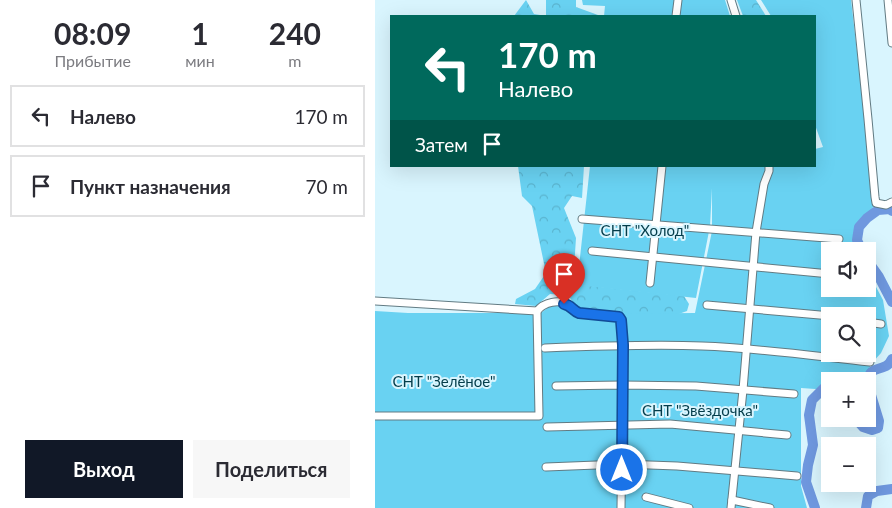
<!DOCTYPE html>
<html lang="ru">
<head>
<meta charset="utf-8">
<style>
  body { margin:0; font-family:Lato,sans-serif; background:#f7f7f7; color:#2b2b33; height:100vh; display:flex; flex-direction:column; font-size:19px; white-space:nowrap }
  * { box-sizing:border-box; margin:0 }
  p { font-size:16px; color:#7c7c81 }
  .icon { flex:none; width:28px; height:28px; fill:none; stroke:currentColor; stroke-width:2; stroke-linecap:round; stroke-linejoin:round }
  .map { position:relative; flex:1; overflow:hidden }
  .details { display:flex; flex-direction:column; background:#fff; width:375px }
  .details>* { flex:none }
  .hud { position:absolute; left:15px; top:15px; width:426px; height:152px; border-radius:0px; box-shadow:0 5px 20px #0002; background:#00695c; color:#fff; overflow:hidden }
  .buttons { position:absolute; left:446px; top:242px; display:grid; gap:10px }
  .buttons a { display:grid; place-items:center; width:55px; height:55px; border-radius:0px; background:#fff; box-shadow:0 5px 20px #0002; font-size:25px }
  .pin { position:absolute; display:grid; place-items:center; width:42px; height:42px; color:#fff; margin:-51px -21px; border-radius:50% 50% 50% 0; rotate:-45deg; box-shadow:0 0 5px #0007 }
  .pin .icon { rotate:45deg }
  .me { position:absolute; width:55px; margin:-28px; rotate:0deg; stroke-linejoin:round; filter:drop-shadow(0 0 4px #0008) }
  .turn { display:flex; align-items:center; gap:18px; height:105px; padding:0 25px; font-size:22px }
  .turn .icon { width:65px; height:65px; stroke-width:2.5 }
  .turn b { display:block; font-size:35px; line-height:42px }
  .then { display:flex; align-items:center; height:48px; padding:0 25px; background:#0003; gap:10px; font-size:19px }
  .eta { display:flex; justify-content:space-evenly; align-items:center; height:85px; text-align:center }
  .eta b { font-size:30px; font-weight:700; line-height:35px }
  .button { display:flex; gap:10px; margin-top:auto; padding:10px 25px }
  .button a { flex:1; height:58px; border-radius:0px; background:#111827; color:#fff; font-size:20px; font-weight:700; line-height:58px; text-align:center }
  .button a+a { background:#f7f7f7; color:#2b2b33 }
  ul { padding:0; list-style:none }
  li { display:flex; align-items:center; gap:15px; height:62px; margin:0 10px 8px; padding:0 15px; border:2px solid #e1e1e2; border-radius:0px }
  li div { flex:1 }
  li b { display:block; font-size:19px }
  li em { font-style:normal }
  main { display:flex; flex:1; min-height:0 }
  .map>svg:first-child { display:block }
</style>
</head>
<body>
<main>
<section class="details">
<div class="eta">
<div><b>08:09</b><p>Прибытие</p></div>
<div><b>1</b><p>мин</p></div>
<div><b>240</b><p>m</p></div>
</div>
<ul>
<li><svg class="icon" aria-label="left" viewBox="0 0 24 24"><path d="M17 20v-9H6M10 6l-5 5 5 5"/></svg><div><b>Налево</b></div><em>170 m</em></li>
<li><svg class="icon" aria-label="arrive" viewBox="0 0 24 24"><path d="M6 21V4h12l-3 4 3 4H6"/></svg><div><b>Пункт назначения</b></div><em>70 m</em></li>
</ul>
<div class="button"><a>Выход</a><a>Поделиться</a></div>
</section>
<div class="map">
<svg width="517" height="508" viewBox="0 0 517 508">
  <defs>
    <pattern id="forest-crowns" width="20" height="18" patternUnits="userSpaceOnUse" patternTransform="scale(1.25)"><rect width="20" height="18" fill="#69d2f2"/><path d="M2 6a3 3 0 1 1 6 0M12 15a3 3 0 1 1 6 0" fill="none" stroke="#5ab4cf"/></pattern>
  </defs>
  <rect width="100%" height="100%" fill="#d9f5fe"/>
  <!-- forest -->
  <g fill="url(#forest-crowns)">
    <polygon points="151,0 159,14 171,16 171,0 201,0 201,7 223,15 223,16 139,16"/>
    <polygon points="362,0 381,0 391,16 368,16"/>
    <polygon points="143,166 209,166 207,198 197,196 189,208 201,238 198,284 309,296 314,304 312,311 301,315 236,314 204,311 193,295 175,294 161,306 140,304 141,299 160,289 171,273 157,206 147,196"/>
  </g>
  <!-- garden -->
  <g fill="#69d2f2" fill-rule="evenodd">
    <polygon points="207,0 350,0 355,16 229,16 230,6 208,5"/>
    <path d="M386,0H476L489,111L497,194L499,206C489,219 472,234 481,251H455V289H492L493,272L508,300L514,336L506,353L497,363L487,381H455V390L426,388V486L432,508H0V311L33,313H166L176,305L196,308L198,314L320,313L337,231V188L335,226L321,298L202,285L215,166H440V149L448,147L440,125V16H396ZM455,316H492V354H455Z"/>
  </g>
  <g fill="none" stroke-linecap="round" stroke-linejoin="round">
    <!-- river -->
    <g stroke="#6f98df" stroke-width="10">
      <polyline points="487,251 482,240 484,227 492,218 503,210 515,209 517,211"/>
      <polyline points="492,260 504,277 517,302"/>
      <path d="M492,381C496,367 501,371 511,366C513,365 516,361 517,359"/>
      <polyline points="481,419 488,427 497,430 503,428 504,421 492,382"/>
      <polyline points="440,508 431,482 433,465 438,445 434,415 437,400 449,388 455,388"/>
      <polyline points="491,508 493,496 502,491 517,489"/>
    </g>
    <defs>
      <g id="minor">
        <polyline points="356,0 361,16"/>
        <polyline points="481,0 493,119 500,197 501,203 511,205 517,202"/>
        <polyline points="513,0 517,43"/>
        <polyline points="301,16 303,0"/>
        <polyline points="207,219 464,239"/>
        <polyline points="217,251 455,274"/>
        <polyline points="275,283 287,166"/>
        <path d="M0,301L162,311C169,302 184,299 194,305C198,307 200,311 204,313L244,317L246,320L248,345L246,508"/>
        <polyline points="332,305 456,316"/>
        <polyline points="492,322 506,324"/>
        <path d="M170,348C222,346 275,344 327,346C383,348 439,356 495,362"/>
        <polyline points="181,386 247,385 321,386 419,394"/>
        <polyline points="0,416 164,416 162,311"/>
        <polyline points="172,427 295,424 412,435"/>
        <polyline points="171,467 247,464 302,466 422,476"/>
        <polyline points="271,497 314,508"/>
        <polyline points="357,500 395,508"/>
        <polyline points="356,508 368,390 381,232 389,184 394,171 394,166"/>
      </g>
    </defs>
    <!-- minor casing -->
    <use href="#minor" stroke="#627b83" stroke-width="9"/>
    <!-- minor -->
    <use href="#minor" stroke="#fff" stroke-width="7"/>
  </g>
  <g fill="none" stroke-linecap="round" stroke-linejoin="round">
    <defs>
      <path id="route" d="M189,304C196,305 198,311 204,313L244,317L246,320L248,345L247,470"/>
    </defs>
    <!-- route casing -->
    <use href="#route" stroke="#114b97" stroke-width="12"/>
    <!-- route -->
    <use href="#route" stroke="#1a73e8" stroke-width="9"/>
  </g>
  <g text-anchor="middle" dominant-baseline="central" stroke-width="4" stroke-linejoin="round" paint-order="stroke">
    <!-- park labels -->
    <g font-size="15" fill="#043d4b" stroke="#d9f5fe">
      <text x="270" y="230">СНТ "Холод"</text>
      <text x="69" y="381">СНТ "Зелёное"</text>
      <text x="325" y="410">СНТ "Звёздочка"</text>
    </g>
  </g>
</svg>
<div class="buttons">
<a><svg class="icon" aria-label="sound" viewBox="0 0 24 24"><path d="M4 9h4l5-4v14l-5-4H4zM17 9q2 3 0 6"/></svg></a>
<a><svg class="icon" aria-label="search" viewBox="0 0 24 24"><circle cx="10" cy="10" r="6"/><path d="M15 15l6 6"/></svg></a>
<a>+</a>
<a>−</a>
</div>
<div class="pin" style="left:189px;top:304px;background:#d93025"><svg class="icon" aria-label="arrive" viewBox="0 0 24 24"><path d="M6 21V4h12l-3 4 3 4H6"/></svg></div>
<svg class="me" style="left:247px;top:470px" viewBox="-20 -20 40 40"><circle r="17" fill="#1a73e8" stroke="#fff" stroke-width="3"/><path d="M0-11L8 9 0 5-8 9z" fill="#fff"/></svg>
<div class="hud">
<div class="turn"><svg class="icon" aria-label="left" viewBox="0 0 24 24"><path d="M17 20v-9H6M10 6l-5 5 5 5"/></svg><div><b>170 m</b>Налево</div></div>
<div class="then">Затем<svg class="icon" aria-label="arrive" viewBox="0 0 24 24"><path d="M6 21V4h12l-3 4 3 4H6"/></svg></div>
</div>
</div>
</main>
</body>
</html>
